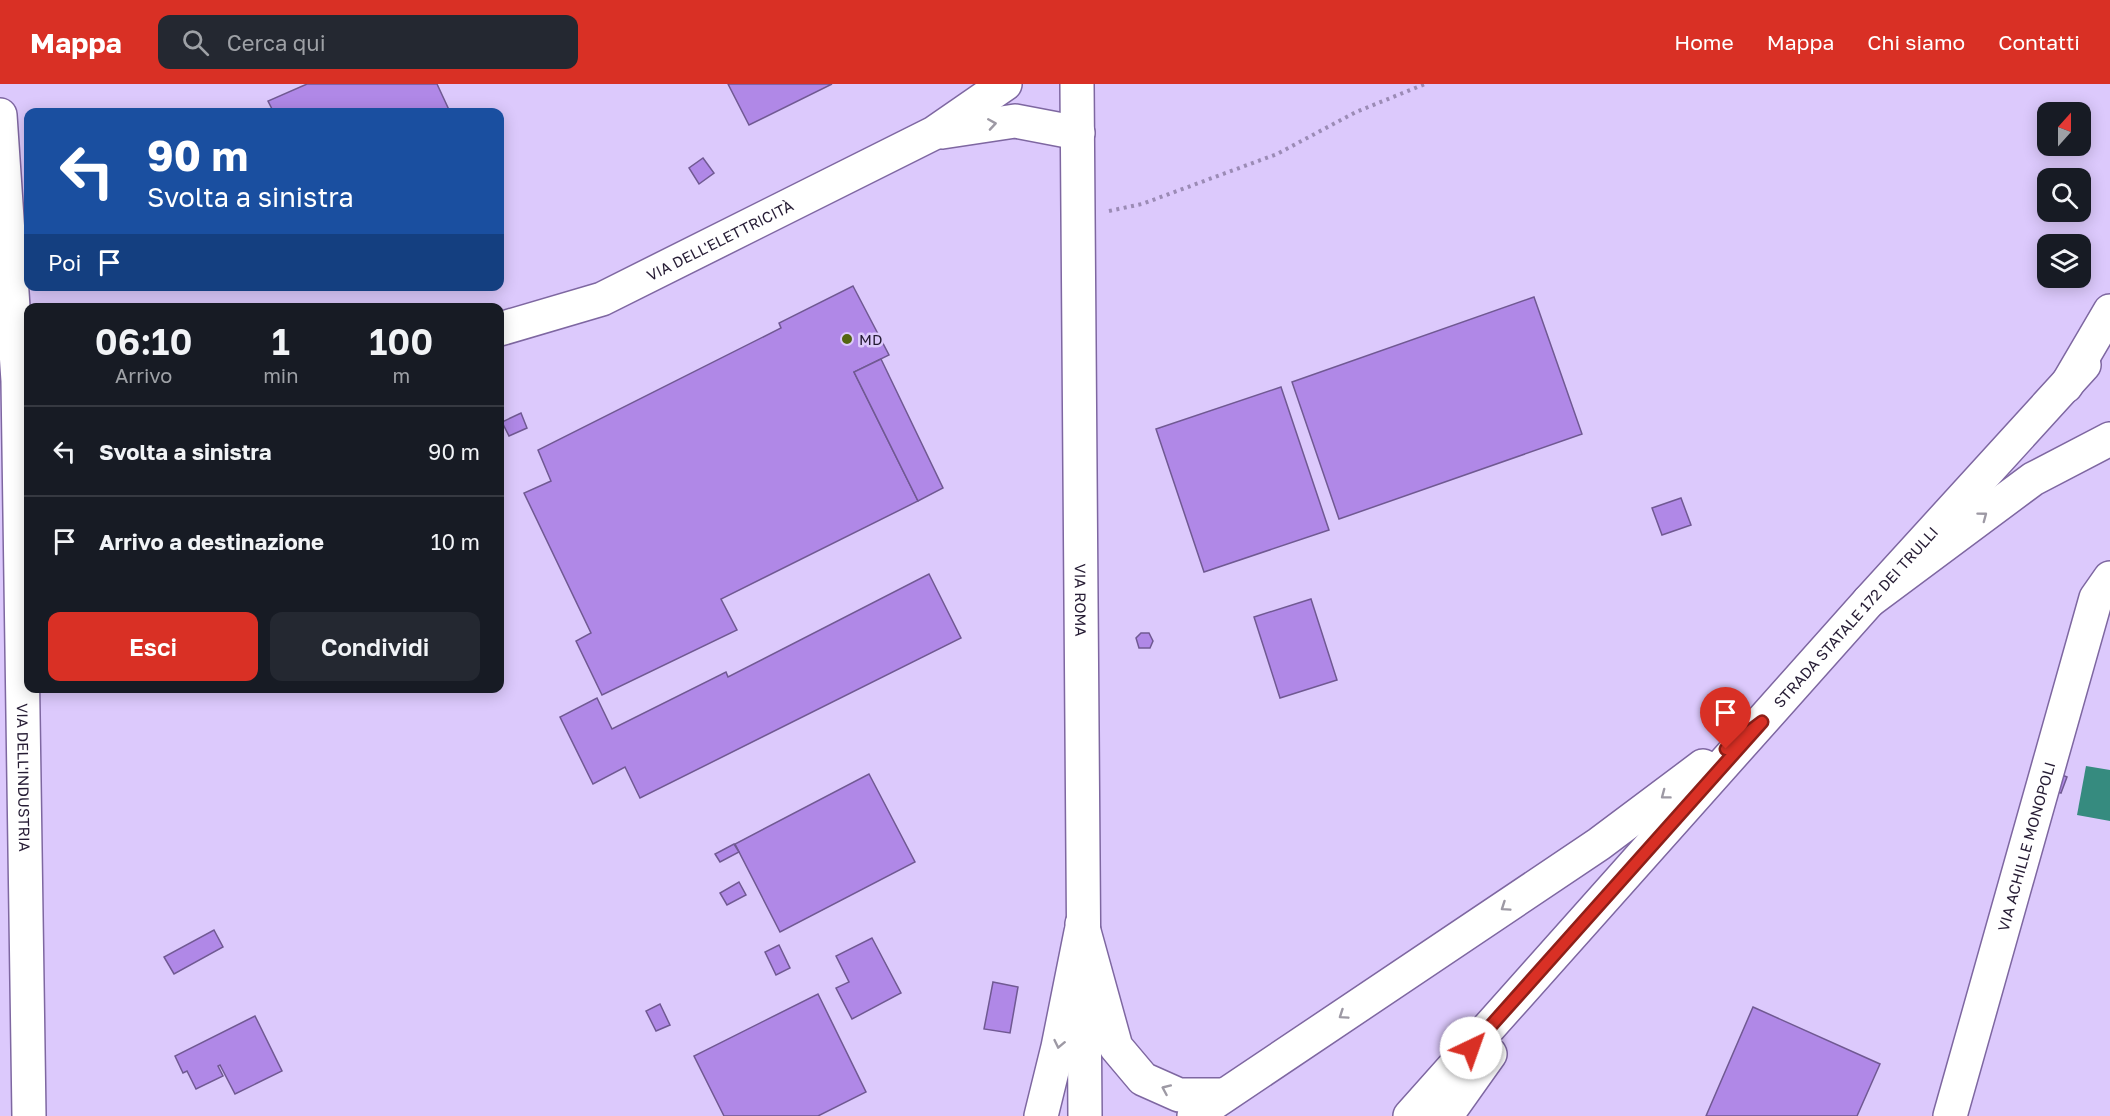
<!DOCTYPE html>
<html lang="it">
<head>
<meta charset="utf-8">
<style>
  body { margin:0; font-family:"Golos Text",sans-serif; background:#242831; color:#f1f3f6; height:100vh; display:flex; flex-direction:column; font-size:22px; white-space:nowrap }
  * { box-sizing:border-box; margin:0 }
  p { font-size:20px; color:#9ea1a6 }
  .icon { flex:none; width:33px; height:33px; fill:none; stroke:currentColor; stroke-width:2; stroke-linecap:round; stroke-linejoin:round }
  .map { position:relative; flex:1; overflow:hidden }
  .drawer { position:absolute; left:24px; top:219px; width:480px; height:390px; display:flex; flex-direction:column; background:#171b24; border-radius:12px; box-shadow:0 3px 15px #0003 }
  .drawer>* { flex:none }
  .guide { position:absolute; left:24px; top:24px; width:480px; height:183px; border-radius:12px; box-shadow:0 3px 15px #0003; background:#1a4fa0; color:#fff; overflow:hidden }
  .needle { width:39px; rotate:21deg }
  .controls { position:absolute; left:2037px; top:18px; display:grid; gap:12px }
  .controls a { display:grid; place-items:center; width:54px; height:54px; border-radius:12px; background:#171b24; box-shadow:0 3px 15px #0003; font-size:30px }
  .pin { position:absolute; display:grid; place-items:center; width:51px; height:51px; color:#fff; margin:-62px -26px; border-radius:50% 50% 50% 0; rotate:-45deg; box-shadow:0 0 6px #0007 }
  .pin .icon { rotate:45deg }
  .me { position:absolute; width:66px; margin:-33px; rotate:42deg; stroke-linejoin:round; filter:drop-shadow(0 0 4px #0008) }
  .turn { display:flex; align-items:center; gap:21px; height:126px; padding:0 24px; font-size:27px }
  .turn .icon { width:78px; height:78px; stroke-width:2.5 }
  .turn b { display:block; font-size:42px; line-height:51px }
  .then { display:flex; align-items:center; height:57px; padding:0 24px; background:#0003; gap:12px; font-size:22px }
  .eta { display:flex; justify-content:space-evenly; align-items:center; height:102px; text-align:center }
  .eta b { font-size:36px; font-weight:600; line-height:42px }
  .cta { display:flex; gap:12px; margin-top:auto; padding:12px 24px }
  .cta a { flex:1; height:69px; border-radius:12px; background:#d93025; color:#fff; font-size:24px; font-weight:600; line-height:69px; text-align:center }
  .cta a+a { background:#242831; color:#f1f3f6 }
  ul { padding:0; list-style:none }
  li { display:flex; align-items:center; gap:18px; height:90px; padding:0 24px; border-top:2px solid #363941 }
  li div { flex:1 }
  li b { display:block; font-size:22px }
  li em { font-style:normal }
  header { display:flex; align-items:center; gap:36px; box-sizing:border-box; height:84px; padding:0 30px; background:#d93025; color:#fff }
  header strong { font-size:28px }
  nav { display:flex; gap:33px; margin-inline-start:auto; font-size:21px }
  .search { width:420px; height:54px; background:#242831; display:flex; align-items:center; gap:15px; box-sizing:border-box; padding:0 21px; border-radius:12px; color:#9ea1a6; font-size:22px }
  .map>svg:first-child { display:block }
</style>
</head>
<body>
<header>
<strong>Mappa</strong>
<div class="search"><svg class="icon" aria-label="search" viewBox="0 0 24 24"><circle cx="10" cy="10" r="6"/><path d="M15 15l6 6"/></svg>Cerca qui</div>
<nav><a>Home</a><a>Mappa</a><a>Chi siamo</a><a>Contatti</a></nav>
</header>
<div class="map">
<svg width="2110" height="1032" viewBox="0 0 2110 1032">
  <rect width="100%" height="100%" fill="#dcc9fc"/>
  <!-- water -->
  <polygon fill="#368b7f" points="2086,682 2110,686 2110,737 2077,731"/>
  <!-- building -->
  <g fill="#b088e7" stroke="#705992" stroke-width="1.5">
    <polygon points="307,0 437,0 450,28 264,28 272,25 268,17"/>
    <polygon points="728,0 832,0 749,41"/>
    <polygon points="703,74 714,89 699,100 689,84"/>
    <polygon points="853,202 889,271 854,288 918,417 721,515 737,546 602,611 576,557 591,549 524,409 551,397 538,366 781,244 779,239"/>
    <polygon points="1534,213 1582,350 1339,435 1292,298"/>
    <polygon points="881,275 943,404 918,417 854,288"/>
    <polygon points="1281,303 1329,446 1204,488 1156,345"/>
    <polygon points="521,329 527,344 509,352 502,338"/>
    <polygon points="1681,414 1691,441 1662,451 1652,424"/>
    <polygon points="929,490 961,554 640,714 625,683 593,700 560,633 597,614 612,645 726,588 728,593"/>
    <polygon points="1311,515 1337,596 1280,614 1254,533"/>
    <polygon points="1141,549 1149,549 1153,557 1150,564 1139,564 1136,554"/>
    <polygon points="2049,686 2067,693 2061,709 2045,704"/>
    <polygon points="869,690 915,778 780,848 735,760"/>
    <polygon points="734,760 739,768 720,778 715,770"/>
    <polygon points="739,798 746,811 727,821 720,809"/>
    <polygon points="214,846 223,863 174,890 164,873"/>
    <polygon points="872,854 901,909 852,935 836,904 849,898 836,872"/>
    <polygon points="779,861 790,884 776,891 765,868"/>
    <polygon points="993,898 1018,903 1010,949 984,945"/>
    <polygon points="818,910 866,1008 818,1032 724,1032 694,972"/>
    <polygon points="660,920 670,941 656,947 646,927"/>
    <polygon points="1753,923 1880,980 1857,1032 1706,1032"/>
    <polygon points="255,932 282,987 235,1010 220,981 218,982 223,992 196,1005 187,987 183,989 175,972"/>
  </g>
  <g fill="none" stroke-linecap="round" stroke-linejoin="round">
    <defs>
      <g id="minor">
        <path id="s1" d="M0,31L18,297L29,1032"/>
        <polyline points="942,48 1015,37 1078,49"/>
        <path id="s2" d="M500,245L602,215L934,49L1005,0"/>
        <path id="s3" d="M1950,1032L2096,514L2110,494"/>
      </g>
      <g id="tertiary">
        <path id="s4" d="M1077,0L1085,1032"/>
      </g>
      <g id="primary">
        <polyline points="1082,840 1116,963 1143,995 1179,1011 1224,1011"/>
        <polyline points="1041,1032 1058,963 1081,848"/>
        <polyline points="1194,1032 1599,760 1703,682"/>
        <path id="s5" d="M1410,1032L1869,517L2084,281"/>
        <polyline points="1446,1032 1490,970"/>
      </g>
      <g id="trunk">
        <polyline points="2066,302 2110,227"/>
        <polyline points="1869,517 2033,395 2110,355"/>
      </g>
    </defs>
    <!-- minor casing -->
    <use href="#minor" stroke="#7e67a1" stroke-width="36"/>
    <!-- tertiary casing -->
    <use href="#tertiary" stroke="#7e67a1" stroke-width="36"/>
    <!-- primary casing -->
    <use href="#primary" stroke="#7e67a1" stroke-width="36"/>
    <!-- trunk casing -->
    <use href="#trunk" stroke="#7e67a1" stroke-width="36"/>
    <!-- path -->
    <polyline stroke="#9b8bb5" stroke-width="4" stroke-dasharray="3 4.5" stroke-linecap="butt" points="1109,127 1142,120 1277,70 1356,28 1425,0"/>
    <!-- minor -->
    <use href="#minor" stroke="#fff" stroke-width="33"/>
    <!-- tertiary -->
    <use href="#tertiary" stroke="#fff" stroke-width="33"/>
    <!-- primary -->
    <use href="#primary" stroke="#fff" stroke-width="33"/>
    <!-- trunk -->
    <use href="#trunk" stroke="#fff" stroke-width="33"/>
  </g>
  <!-- one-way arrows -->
  <defs><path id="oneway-chevron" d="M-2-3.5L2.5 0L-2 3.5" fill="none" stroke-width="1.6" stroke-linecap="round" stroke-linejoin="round" transform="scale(1.5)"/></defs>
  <g stroke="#9d99a4">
    <use href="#oneway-chevron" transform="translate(992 40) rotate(-9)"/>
    <use href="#oneway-chevron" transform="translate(1983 432) rotate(-37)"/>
    <use href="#oneway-chevron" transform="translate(1665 711) rotate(143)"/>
    <use href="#oneway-chevron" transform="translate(1505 823) rotate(146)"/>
    <use href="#oneway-chevron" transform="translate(1343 931) rotate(146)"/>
    <use href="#oneway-chevron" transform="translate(1059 960) rotate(102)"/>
    <use href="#oneway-chevron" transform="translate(1166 1005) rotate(-156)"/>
  </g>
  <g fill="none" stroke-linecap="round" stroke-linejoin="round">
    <defs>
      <polyline id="route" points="1471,964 1762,638 1726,665"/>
    </defs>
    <!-- route casing -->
    <use href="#route" stroke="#8d1f18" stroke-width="15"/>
    <!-- route -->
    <use href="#route" stroke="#d93025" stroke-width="10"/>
  </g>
  <!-- markers -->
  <circle fill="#536611" stroke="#dcc9fc" stroke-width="2" cx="847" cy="255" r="6"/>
  <g text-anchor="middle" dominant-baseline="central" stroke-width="5" stroke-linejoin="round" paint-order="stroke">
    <!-- street labels -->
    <g font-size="15" fill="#261c34" stroke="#dcc9fc">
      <text stroke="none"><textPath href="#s2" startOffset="238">VIA DELL'ELETTRICITÀ</textPath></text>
      <text stroke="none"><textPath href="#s4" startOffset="516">VIA ROMA</textPath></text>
      <text stroke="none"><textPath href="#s5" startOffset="669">STRADA STATALE 172 DEI TRULLI</textPath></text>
      <text stroke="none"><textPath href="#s1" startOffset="663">VIA DELL'INDUSTRIA</textPath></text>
      <text stroke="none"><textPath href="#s3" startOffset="280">VIA ACHILLE MONOPOLI</textPath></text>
    </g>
    <!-- poi labels -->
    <g font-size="15" fill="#261c34" stroke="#dcc9fc" text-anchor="start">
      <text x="859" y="255">MD</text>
    </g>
  </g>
</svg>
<div class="controls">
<a><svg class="needle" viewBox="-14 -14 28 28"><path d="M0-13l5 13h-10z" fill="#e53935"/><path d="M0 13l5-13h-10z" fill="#9ea1a6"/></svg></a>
<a><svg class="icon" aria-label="search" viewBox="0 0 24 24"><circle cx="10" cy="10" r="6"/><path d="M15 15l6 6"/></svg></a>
<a><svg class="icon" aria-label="layers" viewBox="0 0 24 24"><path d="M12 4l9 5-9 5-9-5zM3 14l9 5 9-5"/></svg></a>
</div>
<div class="pin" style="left:1726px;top:665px;background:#d93025"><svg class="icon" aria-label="arrive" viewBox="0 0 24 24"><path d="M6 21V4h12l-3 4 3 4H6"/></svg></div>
<svg class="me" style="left:1471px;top:964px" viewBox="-20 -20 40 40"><circle r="19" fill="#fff"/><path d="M0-13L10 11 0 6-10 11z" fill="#d93025"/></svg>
<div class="guide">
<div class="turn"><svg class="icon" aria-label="left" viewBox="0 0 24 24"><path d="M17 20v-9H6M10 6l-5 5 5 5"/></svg><div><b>90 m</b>Svolta a sinistra</div></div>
<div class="then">Poi<svg class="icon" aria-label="arrive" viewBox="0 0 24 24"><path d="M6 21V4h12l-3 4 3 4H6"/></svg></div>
</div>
<section class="drawer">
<div class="eta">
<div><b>06:10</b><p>Arrivo</p></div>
<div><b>1</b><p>min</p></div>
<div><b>100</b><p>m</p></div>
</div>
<ul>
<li><svg class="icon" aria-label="left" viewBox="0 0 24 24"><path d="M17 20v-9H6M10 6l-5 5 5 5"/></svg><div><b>Svolta a sinistra</b></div><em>90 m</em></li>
<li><svg class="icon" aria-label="arrive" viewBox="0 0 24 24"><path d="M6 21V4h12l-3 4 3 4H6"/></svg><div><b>Arrivo a destinazione</b></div><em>10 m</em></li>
</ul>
<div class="cta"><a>Esci</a><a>Condividi</a></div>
</section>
</div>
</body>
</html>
